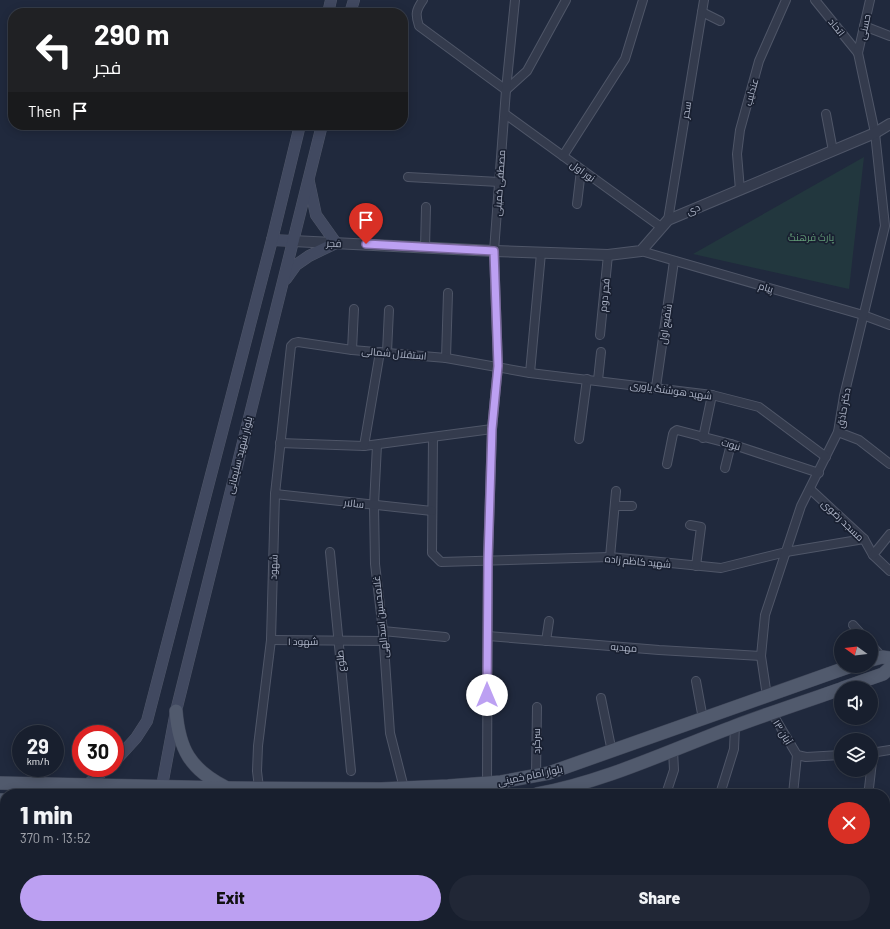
<!DOCTYPE html>
<html lang="en">
<head>
<meta charset="utf-8">
<style>
  body { margin:0; font-family:Barlow,Cairo,sans-serif; background:#212736; color:#f1f3f6; height:100vh; display:flex; flex-direction:column; font-size:15px; white-space:nowrap }
  * { box-sizing:border-box; margin:0 }
  p { font-size:13px; color:#9fa2aa }
  .icon { flex:none; width:22px; height:22px; fill:none; stroke:currentColor; stroke-width:2; stroke-linecap:round; stroke-linejoin:round }
  .map { position:relative; flex:1; overflow:hidden }
  .drawer { position:absolute; left:0px; top:789px; width:890px; height:140px; display:flex; flex-direction:column; background:#181f2e; border-radius:16px 16px 0 0; box-shadow:0 2px 10px #0003,0 0 0 1px #363d4a }
  .drawer>* { flex:none }
  .banner { position:absolute; left:8px; top:8px; width:400px; height:122px; border-radius:16px; box-shadow:0 2px 10px #0003,0 0 0 1px #363d4a; background:#202124; color:#fff; overflow:hidden }
  .needle { width:26px; rotate:285deg }
  .controls { position:absolute; left:834px; top:629px; display:grid; gap:8px }
  .controls a { display:grid; place-items:center; width:44px; height:44px; border-radius:50%; background:#181f2e; box-shadow:0 2px 10px #0003,0 0 0 1px #363d4a; font-size:20px }
  .speed { position:absolute; left:12px; top:725px; display:flex; gap:8px; font-size:20px; font-weight:700; text-align:center }
  .speed>* { display:grid; place-content:center; width:52px; height:52px; border-radius:50%; background:#181f2e; box-shadow:0 2px 10px #0003,0 0 0 1px #363d4a; line-height:1 }
  .speed small { font-size:10px; font-weight:400 }
  .speed .limit { border:6px solid #d22; background:#fff; color:#111 }
  .pin { position:absolute; display:grid; place-items:center; width:34px; height:34px; color:#fff; margin:-41px -17px; border-radius:50% 50% 50% 0; rotate:-45deg; box-shadow:0 0 4px #0007 }
  .pin .icon { rotate:45deg }
  .me { position:absolute; width:44px; margin:-22px; rotate:0deg; stroke-linejoin:round; filter:drop-shadow(0 0 3px #0008) }
  .turn { display:flex; align-items:center; gap:14px; height:84px; padding:0 20px; font-size:18px }
  .turn .icon { width:52px; height:52px; stroke-width:2.5 }
  .turn b { display:block; font-size:28px; line-height:34px }
  .then { display:flex; align-items:center; height:38px; padding:0 20px; background:#0003; gap:8px; font-size:15px }
  .round { display:grid; place-items:center; flex:none; width:42px; height:42px; border-radius:21px; background:#212736 }
  .head { display:flex; align-items:center; justify-content:space-between; height:68px; padding:0 20px }
  h1 { font-size:24px; font-weight:800; line-height:30px }
  .primary-button { display:flex; gap:8px; margin-top:auto; padding:8px 20px }
  .primary-button a { flex:1; height:46px; border-radius:24px; background:#bca0f2; color:#111; font-size:16px; font-weight:800; line-height:46px; text-align:center }
  .primary-button a+a { background:#212736; color:#f1f3f6 }
  .map>svg:first-child { display:block }
</style>
</head>
<body>
<div class="map">
<svg width="890" height="929" viewBox="0 0 890 929">
  <rect width="100%" height="100%" fill="#20293d"/>
  <!-- green -->
  <polygon fill="#22373e" points="864,157 849,289 693,254"/>
  <g fill="none" stroke-linecap="round" stroke-linejoin="round">
    <defs>
      <g id="minor">
        <path d="M423,0C416,10 415,14 419,26L506,90"/>
        <polyline points="815,0 858,53"/>
        <polyline points="702,12 720,21"/>
        <polyline points="864,26 890,36"/>
        <polyline points="506,90 527,71 566,0"/>
        <polyline points="505,114 661,227"/>
        <polyline points="826,114 833,151"/>
        <polyline points="563,156 625,59 643,0"/>
        <polyline points="408,177 499,182"/>
        <polyline points="740,190 737,154 740,130 759,61 786,0"/>
        <polyline points="577,204 581,170"/>
        <polyline points="668,220 704,0"/>
        <polyline points="425,248 426,207"/>
        <polyline points="641,251 863,315 890,325"/>
        <polyline points="600,335 608,255"/>
        <polyline points="352,350 354,309"/>
        <polyline points="387,352 389,310"/>
        <polyline points="446,358 448,293"/>
        <polyline points="530,373 541,253"/>
        <polyline points="598,380 601,352"/>
        <polyline points="656,387 674,261"/>
        <polyline points="838,432 859,440 890,464"/>
        <polyline points="433,437 432,553 441,562 610,557 721,568 786,552 864,539"/>
        <polyline points="703,438 712,395"/>
        <polyline points="579,439 587,379"/>
        <polyline points="280,443 364,446 492,429"/>
        <polyline points="377,445 374,505 375,564 383,631 390,733 404,788"/>
        <polyline points="364,446 380,352"/>
        <polyline points="667,464 673,434 674,432 677,430 731,444 819,473"/>
        <polyline points="725,468 731,444"/>
        <polyline points="810,489 864,539 873,555 890,571"/>
        <polyline points="275,494 432,511"/>
        <polyline points="615,506 632,506"/>
        <polyline points="690,525 701,527 696,566"/>
        <polyline points="330,552 351,771"/>
        <polyline points="873,555 890,534"/>
        <polyline points="610,557 616,491"/>
        <polyline points="853,625 863,636"/>
        <polyline points="383,631 445,637"/>
        <polyline points="488,636 659,650 761,656"/>
        <polyline points="271,640 383,641"/>
        <polyline points="546,641 549,621"/>
        <polyline points="871,645 882,657"/>
        <polyline points="696,681 703,719"/>
        <polyline points="767,696 761,656 765,615 801,506 838,432 844,396 885,226 875,133 858,53 870,0"/>
        <polyline points="601,698 612,752"/>
        <polyline points="772,713 797,755 806,757 841,755"/>
        <polyline points="871,753 890,750"/>
        <polyline points="536,775 537,707"/>
        <polyline points="487,783 488,560 492,429 498,366 494,251 506,90 515,0"/>
        <polyline points="259,788 257,771 258,746 271,640 275,494 291,346 294,343 298,342 352,350 446,358 530,373 712,395 759,407 826,457"/>
        <polyline points="666,794 674,770 673,750"/>
        <polyline points="720,794 734,749 735,726"/>
        <polyline points="793,794 797,755"/>
        <polyline points="867,794 869,788 873,753"/>
        <polyline points="885,877 890,879"/>
        <polyline points="95,924 95,929"/>
        <polyline points="248,924 248,929"/>
        <polyline points="441,924 469,924"/>
        <polyline points="721,924 737,929"/>
        <polyline points="1,929 5,912"/>
        <polyline points="300,929 420,924"/>
        <polyline points="644,929 646,924"/>
        <polyline points="696,929 699,924"/>
        <polyline points="771,929 773,924"/>
      </g>
      <g id="tertiary">
        <polyline points="293,241 494,251 608,255 641,251 668,220 875,133 890,124"/>
        <polyline points="158,929 158,924"/>
      </g>
      <g id="secondary">
        <polyline points="328,13 331,0"/>
        <polyline points="350,13 354,0"/>
        <polyline points="272,240 293,241"/>
        <polyline points="286,279 296,265 309,256 336,243 316,215 309,182"/>
        <polyline points="115,761 136,738 147,721 272,240 300,125"/>
        <polyline points="88,784 107,768"/>
        <polyline points="162,786 176,711 322,125"/>
      </g>
      <g id="primary">
        <polyline points="871,660 882,657 890,658"/>
        <polyline points="843,688 883,674 890,668"/>
        <path d="M176,711C179,749 190,769 225,787"/>
        <polyline points="0,783 228,788 381,789 448,786 501,782 549,773 851,666"/>
        <path d="M537,794C604,782 671,750 735,726C770,713 806,701 841,689"/>
        <polyline points="0,800 5,800"/>
      </g>
    </defs>
    <!-- minor casing -->
    <use href="#minor" stroke="#4f5668" stroke-width="10"/>
    <!-- tertiary casing -->
    <use href="#tertiary" stroke="#4f5668" stroke-width="12"/>
    <!-- secondary casing -->
    <use href="#secondary" stroke="#4f5668" stroke-width="12"/>
    <!-- primary casing -->
    <use href="#primary" stroke="#3d4456" stroke-width="14"/>
    <!-- minor -->
    <use href="#minor" stroke="#343b4d" stroke-width="8"/>
    <!-- tertiary -->
    <use href="#tertiary" stroke="#343b4d" stroke-width="10"/>
    <!-- secondary -->
    <use href="#secondary" stroke="#414960" stroke-width="11"/>
    <!-- primary -->
    <use href="#primary" stroke="#515a6d" stroke-width="13"/>
  </g>
  <g fill="none" stroke-linecap="round" stroke-linejoin="round">
    <defs>
      <polyline id="route" points="366,244 494,251 498,366 492,429 488,560 487,695"/>
    </defs>
    <!-- route casing -->
    <use href="#route" stroke="#7a689d" stroke-width="10"/>
    <!-- route -->
    <use href="#route" stroke="#bca0f2" stroke-width="7"/>
  </g>
  <g text-anchor="middle" dominant-baseline="central" stroke-width="3.5" stroke-linejoin="round" paint-order="stroke">
    <!-- street labels -->
    <g font-size="10" fill="#afb6c9" stroke="#192031">
      <text transform="translate(837 27) rotate(51)">اتحاد</text>
      <text transform="translate(864 27) rotate(-78)">حسنی</text>
      <text transform="translate(751 92) rotate(-75)">عندلیب</text>
      <text transform="translate(686 110) rotate(-81)">سحر</text>
      <text transform="translate(583 171) rotate(36)">نور اول</text>
      <text transform="translate(499 183) rotate(-86)">مصطفی خمینی</text>
      <text transform="translate(693 209) rotate(-23)">دی</text>
      <text transform="translate(334 243) rotate(3)">فجر</text>
      <text transform="translate(766 287) rotate(16)">پیام</text>
      <text transform="translate(604 295) rotate(-84)">فجر دوم</text>
      <text transform="translate(665 324) rotate(-82)">شفیع اول</text>
      <text transform="translate(394 353) rotate(5)">استقلال شمالی</text>
      <text transform="translate(671 390) rotate(8)">شهید هوشنگ یاوری</text>
      <text transform="translate(843 408) rotate(-80)">دکتر حاذق</text>
      <text transform="translate(731 444) rotate(15)">نبوت</text>
      <text transform="translate(239 455) rotate(-76)">بلوار شهید سلیمانی</text>
      <text transform="translate(354 503) rotate(6)">سالار</text>
      <text transform="translate(843 520) rotate(44)">مسجد رضوی</text>
      <text transform="translate(638 561) rotate(5)">شهید کاظم زاده</text>
      <text transform="translate(273 567) rotate(-88)">شهود</text>
      <text transform="translate(380 617) rotate(-96)">غلامحسین اسدالهی</text>
      <text x="303" y="641">شهود ۱</text>
      <text transform="translate(624 647) rotate(5)">مهدیه</text>
      <text transform="translate(340 661) rotate(-95)">طلوع</text>
      <text transform="translate(783 732) rotate(59)">۱۳ آبان</text>
      <text transform="translate(536 741) rotate(-90)">سرگرد</text>
      <text transform="translate(530 775) rotate(-12)">بلوار امام خمینی</text>
    </g>
    <!-- park labels -->
    <g font-size="10" fill="#639c77" stroke="#192031">
      <text x="811" y="237">پارک فرهنگ</text>
    </g>
  </g>
</svg>
<div class="controls">
<a><svg class="needle" viewBox="-14 -14 28 28"><path d="M0-13l5 13h-10z" fill="#e53935"/><path d="M0 13l5-13h-10z" fill="#9fa2aa"/></svg></a>
<a><svg class="icon" aria-label="sound" viewBox="0 0 24 24"><path d="M4 9h4l5-4v14l-5-4H4zM17 9q2 3 0 6"/></svg></a>
<a><svg class="icon" aria-label="layers" viewBox="0 0 24 24"><path d="M12 4l9 5-9 5-9-5zM3 14l9 5 9-5"/></svg></a>
</div>
<div class="speed"><div>29<small>km/h</small></div><div class="limit">30</div></div>
<div class="pin" style="left:366px;top:244px;background:#d93025"><svg class="icon" aria-label="arrive" viewBox="0 0 24 24"><path d="M6 21V4h12l-3 4 3 4H6"/></svg></div>
<svg class="me" style="left:487px;top:695px" viewBox="-20 -20 40 40"><circle r="19" fill="#fff"/><path d="M0-13L10 11 0 6-10 11z" fill="#bca0f2"/></svg>
<div class="banner">
<div class="turn"><svg class="icon" aria-label="left" viewBox="0 0 24 24"><path d="M17 20v-9H6M10 6l-5 5 5 5"/></svg><div><b>290 m</b>فجر</div></div>
<div class="then">Then<svg class="icon" aria-label="arrive" viewBox="0 0 24 24"><path d="M6 21V4h12l-3 4 3 4H6"/></svg></div>
</div>
<section class="drawer">
<div class="head"><div><h1>1 min</h1><p>370 m · 13:52</p></div><a class="round" style="background:#d93025;color:#fff"><svg class="icon" aria-label="close" viewBox="0 0 24 24"><path d="M6 6l12 12M18 6L6 18"/></svg></a></div>
<div class="primary-button"><a>Exit</a><a>Share</a></div>
</section>
</div>
</body>
</html>
